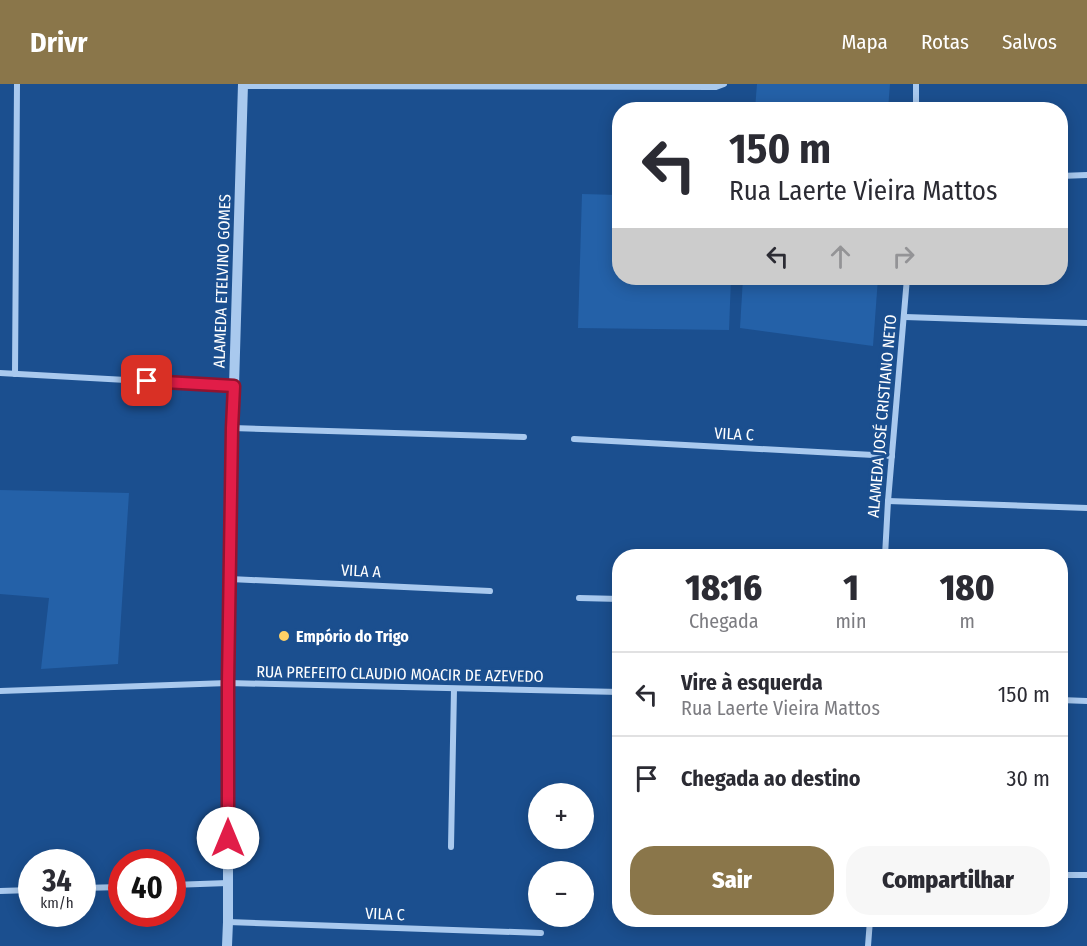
<!DOCTYPE html>
<html lang="pt">
<head>
<meta charset="utf-8">
<style>
  body { margin:0; font-family:"Fira Sans Condensed",sans-serif; background:#f7f7f7; color:#2b2b33; height:100vh; display:flex; flex-direction:column; font-size:22px; white-space:nowrap }
  * { box-sizing:border-box; margin:0 }
  p { font-size:20px; color:#7c7c81 }
  .icon { flex:none; width:33px; height:33px; fill:none; stroke:currentColor; stroke-width:2; stroke-linecap:round; stroke-linejoin:round }
  .map { position:relative; flex:1; overflow:hidden }
  .sheet { position:absolute; left:612px; top:465px; width:456px; height:378px; display:flex; flex-direction:column; background:#fff; border-radius:24px; box-shadow:0 3px 15px #0003 }
  .sheet>* { flex:none }
  .guide { position:absolute; left:612px; top:18px; width:456px; height:183px; border-radius:24px; box-shadow:0 3px 15px #0003; background:#fff; color:#2b2b33; overflow:hidden }
  .tools { position:absolute; left:528px; top:699px; display:grid; gap:12px }
  .tools a { display:grid; place-items:center; width:66px; height:66px; border-radius:50%; background:#fff; box-shadow:0 3px 15px #0003; font-size:30px }
  .speed { position:absolute; left:18px; top:765px; display:flex; gap:12px; font-size:30px; font-weight:700; text-align:center }
  .speed>* { display:grid; place-content:center; width:78px; height:78px; border-radius:50%; background:#fff; box-shadow:0 3px 15px #0003; line-height:1 }
  .speed small { font-size:15px; font-weight:400 }
  .speed .limit { border:9px solid #d22; background:#fff; color:#111 }
  .pin { position:absolute; display:grid; place-items:center; width:51px; height:51px; color:#fff; margin:-26px; border-radius:12px; box-shadow:0 3px 9px #0006 }
  .me { position:absolute; width:66px; margin:-33px; rotate:0deg; stroke-linejoin:round; filter:drop-shadow(0 0 4px #0008) }
  .turn { display:flex; align-items:center; gap:21px; height:126px; padding:0 18px; font-size:27px }
  .turn .icon { width:78px; height:78px; stroke-width:2.5 }
  .turn b { display:block; font-size:42px; line-height:51px }
  .lanes { display:flex; align-items:center; height:57px; padding:0 18px; background:#0003; justify-content:center; gap:30px; direction:ltr }
  .lanes .off { opacity:.35 }
  .eta { display:flex; justify-content:space-evenly; align-items:center; height:102px; text-align:center }
  .eta b { font-size:36px; font-weight:800; line-height:42px }
  .action { display:flex; gap:12px; margin-top:auto; padding:12px 18px }
  .action a { flex:1; height:69px; border-radius:24px; background:#8a764a; color:#fff; font-size:24px; font-weight:800; line-height:69px; text-align:center }
  .action a+a { background:#f7f7f7; color:#2b2b33 }
  ul { padding:0; list-style:none }
  li { display:flex; align-items:center; gap:18px; height:84px; padding:0 18px; border-top:2px solid #e1e1e2 }
  li div { flex:1 }
  li b { display:block; font-size:22px }
  li em { font-style:normal }
  header { display:flex; align-items:center; gap:36px; box-sizing:border-box; height:84px; padding:0 30px; background:#8a764a; color:#fff }
  header strong { font-size:28px }
  nav { display:flex; gap:33px; margin-inline-start:auto; font-size:21px }
  .map>svg:first-child { display:block }
</style>
</head>
<body>
<header>
<strong>Drivr</strong>
<nav><a>Mapa</a><a>Rotas</a><a>Salvos</a></nav>
</header>
<div class="map">
<svg width="1087" height="862" viewBox="0 0 1087 862">
  <rect width="100%" height="100%" fill="#1b4f8f"/>
  <!-- green -->
  <g fill="#2461a8">
    <polygon points="757,0 890,0 888,25 755,25"/>
    <polygon points="582,110 619,111 620,194 731,194 729,246 578,244"/>
    <polygon points="743,194 878,194 873,262 740,244"/>
    <polygon points="0,406 129,409 118,580 41,585 49,514 0,510"/>
  </g>
  <g fill="none" stroke-linecap="round" stroke-linejoin="round">
    <!-- minor -->
    <g stroke="#a9c9ee" stroke-width="6">
      <polyline points="243,2 716,3 724,0"/>
      <polyline points="916,26 916,0"/>
      <polyline points="1060,92 1087,91"/>
      <polyline points="905,233 1087,239"/>
      <polyline points="0,289 234,302"/>
      <polyline points="15,290 17,0"/>
      <polyline points="232,344 524,353"/>
      <polyline points="574,355 892,372"/>
      <polyline points="888,417 1087,424"/>
      <polyline points="885,472 888,417 907,194"/>
      <polyline points="230,495 490,507"/>
      <polyline points="579,514 620,515"/>
      <polyline points="0,607 228,599 620,608"/>
      <polyline points="1060,616 1087,617"/>
      <polyline points="451,763 454,605"/>
      <polyline points="1060,791 1087,791"/>
      <polyline points="172,801 228,799"/>
      <polyline points="82,804 122,803"/>
      <polyline points="0,807 32,806"/>
      <polyline points="228,838 541,849"/>
      <polyline points="868,862 870,836"/>
    </g>
    <!-- tertiary -->
    <polyline stroke="#a9c9ee" stroke-width="10" points="227,862 228,838 228,599 232,344 234,302 243,0"/>
  </g>
  <g fill="none" stroke-linecap="round" stroke-linejoin="round">
    <defs>
      <polyline id="route" points="147,297 234,302 232,344 228,599 228,754"/>
    </defs>
    <!-- route casing -->
    <use href="#route" stroke="#92132f" stroke-width="15"/>
    <!-- route -->
    <use href="#route" stroke="#e11d48" stroke-width="10"/>
  </g>
  <!-- markers -->
  <circle fill="#ffd166" stroke="#1b4f8f" stroke-width="2" cx="284" cy="552" r="6"/>
  <g text-anchor="middle" dominant-baseline="central" stroke-width="6" stroke-linejoin="round" paint-order="stroke">
    <!-- street labels -->
    <g font-size="16" fill="#fff" stroke="#1b4f8f">
      <text transform="translate(222 197) rotate(-88)">ALAMEDA ETELVINO GOMES</text>
      <text transform="translate(882 332) rotate(-85)">ALAMEDA JOSÉ CRISTIANO NETO</text>
      <text transform="translate(734 350) rotate(3)">VILA C</text>
      <text transform="translate(361 487) rotate(3)">VILA A</text>
      <text transform="translate(400 590) rotate(1)">RUA PREFEITO CLAUDIO MOACIR DE AZEVEDO</text>
      <text transform="translate(385 830) rotate(2)">VILA C</text>
    </g>
    <!-- poi labels -->
    <g font-size="16" font-weight="bold" fill="#fff" stroke="#1b4f8f" text-anchor="start">
      <text x="296" y="552">Empório do Trigo</text>
    </g>
  </g>
</svg>
<div class="tools">
<a>+</a>
<a>−</a>
</div>
<div class="speed"><div>34<small>km/h</small></div><div class="limit">40</div></div>
<div class="pin" style="left:147px;top:297px;background:#d93025"><svg class="icon" aria-label="arrive" viewBox="0 0 24 24"><path d="M6 21V4h12l-3 4 3 4H6"/></svg></div>
<svg class="me" style="left:228px;top:754px" viewBox="-20 -20 40 40"><circle r="19" fill="#fff"/><path d="M0-13L10 11 0 6-10 11z" fill="#e11d48"/></svg>
<div class="guide">
<div class="turn"><svg class="icon" aria-label="left" viewBox="0 0 24 24"><path d="M17 20v-9H6M10 6l-5 5 5 5"/></svg><div><b>150 m</b>Rua Laerte Vieira Mattos</div></div>
<div class="lanes"><svg class="icon" aria-label="left" viewBox="0 0 24 24"><path d="M17 20v-9H6M10 6l-5 5 5 5"/></svg><svg class="icon off" aria-label="ahead" viewBox="0 0 24 24"><path d="M12 20V5M6 11l6-6 6 6"/></svg><svg class="icon off" aria-label="right" viewBox="0 0 24 24"><path d="M7 20v-9h11M14 6l5 5-5 5"/></svg></div>
</div>
<section class="sheet">
<div class="eta">
<div><b>18:16</b><p>Chegada</p></div>
<div><b>1</b><p>min</p></div>
<div><b>180</b><p>m</p></div>
</div>
<ul>
<li><svg class="icon" aria-label="left" viewBox="0 0 24 24"><path d="M17 20v-9H6M10 6l-5 5 5 5"/></svg><div><b>Vire à esquerda</b><p>Rua Laerte Vieira Mattos</p></div><em>150 m</em></li>
<li><svg class="icon" aria-label="arrive" viewBox="0 0 24 24"><path d="M6 21V4h12l-3 4 3 4H6"/></svg><div><b>Chegada ao destino</b></div><em>30 m</em></li>
</ul>
<div class="action"><a>Sair</a><a>Compartilhar</a></div>
</section>
</div>
</body>
</html>
